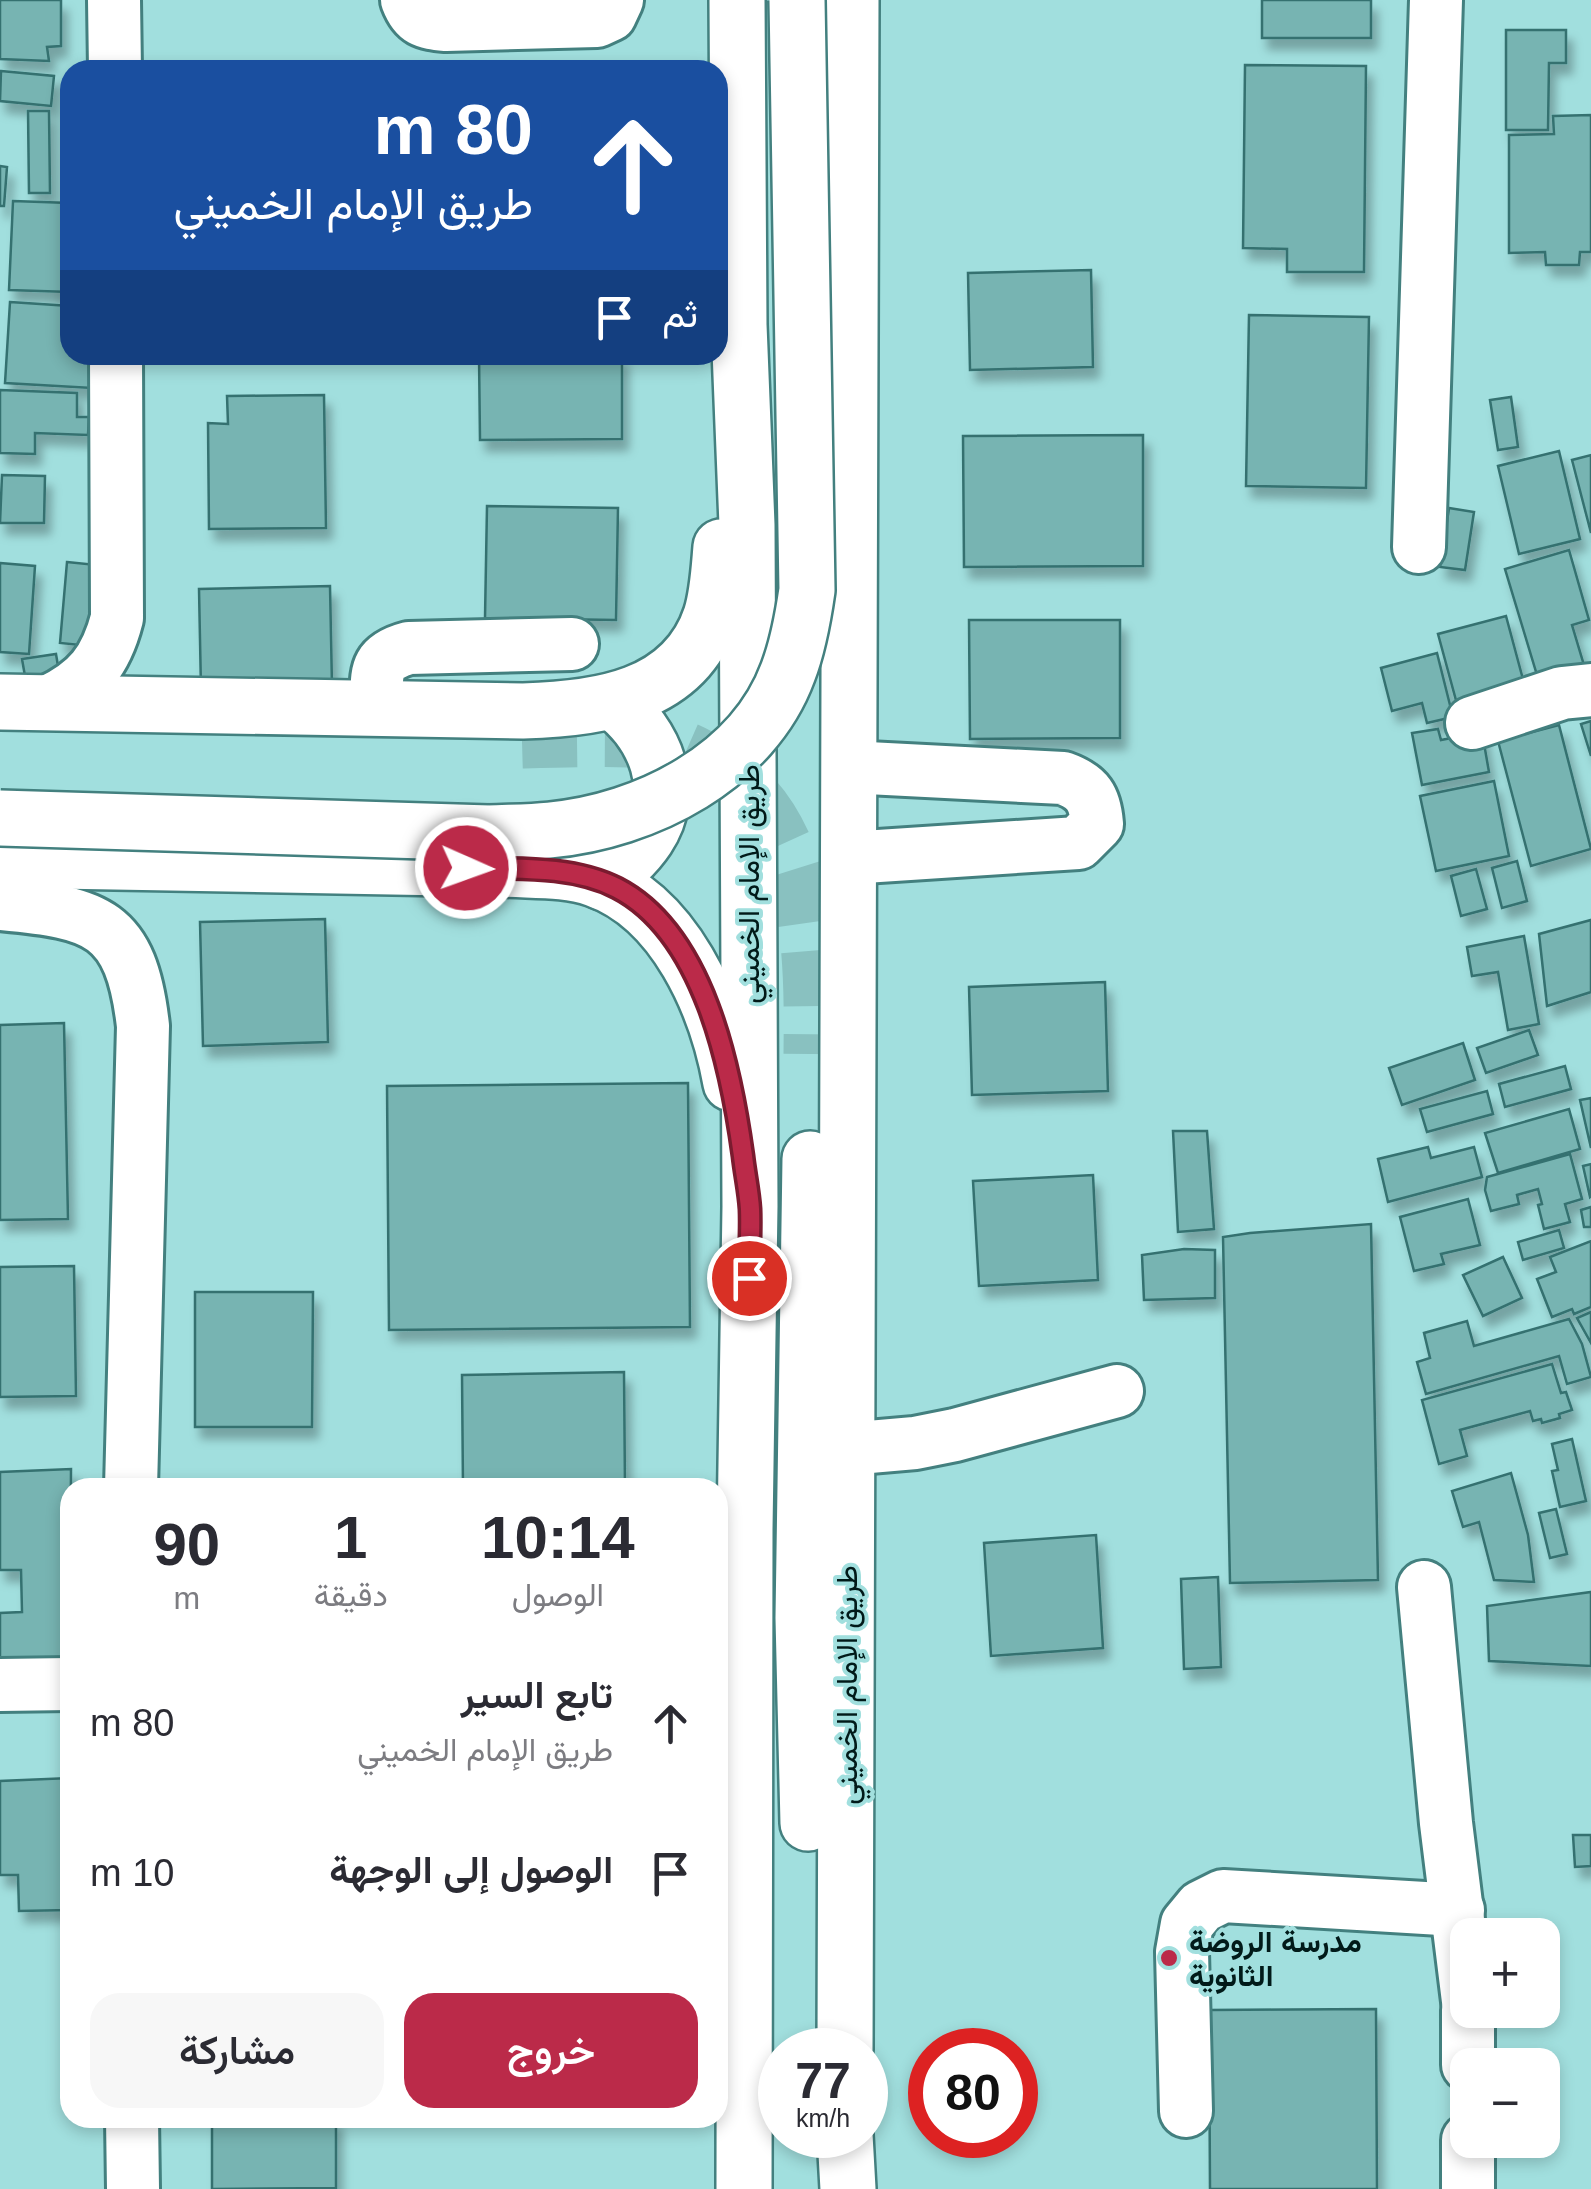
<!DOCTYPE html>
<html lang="ar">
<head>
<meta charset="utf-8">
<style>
  body { margin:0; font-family:Arial,Vazirmatn,sans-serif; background:#f7f7f7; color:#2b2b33; direction:rtl; height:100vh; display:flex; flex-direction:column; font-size:38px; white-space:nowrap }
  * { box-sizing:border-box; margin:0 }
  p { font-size:32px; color:#7c7c81 }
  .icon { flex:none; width:55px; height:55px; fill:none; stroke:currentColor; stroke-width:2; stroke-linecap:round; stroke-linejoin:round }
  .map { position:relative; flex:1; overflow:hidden; direction:ltr }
  .details { position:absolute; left:60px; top:1478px; width:668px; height:650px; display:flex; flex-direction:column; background:#fff; border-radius:30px; box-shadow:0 5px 15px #0003; direction:rtl }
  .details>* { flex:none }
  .banner { position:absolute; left:60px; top:60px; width:668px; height:305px; border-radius:30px; box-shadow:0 5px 15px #0003; direction:rtl; background:#1a4fa0; color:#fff; overflow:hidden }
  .fabs { position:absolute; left:1450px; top:1918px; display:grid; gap:20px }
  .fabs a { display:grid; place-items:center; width:110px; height:110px; border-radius:20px; background:#fff; box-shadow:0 5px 15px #0003; font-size:50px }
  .speed { position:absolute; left:758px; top:2028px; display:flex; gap:20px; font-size:50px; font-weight:700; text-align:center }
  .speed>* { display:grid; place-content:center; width:130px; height:130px; border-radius:50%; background:#fff; box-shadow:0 5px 15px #0003; line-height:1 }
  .speed small { font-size:25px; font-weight:400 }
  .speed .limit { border:15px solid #d22; background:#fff; color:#111 }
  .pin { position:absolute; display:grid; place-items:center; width:85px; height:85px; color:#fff; margin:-42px; border:5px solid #fff; border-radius:50%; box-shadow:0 2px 10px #0007 }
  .me { position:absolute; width:110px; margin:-55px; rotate:92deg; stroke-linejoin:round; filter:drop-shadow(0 0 8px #0008) }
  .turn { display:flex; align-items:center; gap:35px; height:210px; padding:0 30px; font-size:45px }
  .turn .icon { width:130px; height:130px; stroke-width:2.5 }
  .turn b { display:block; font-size:70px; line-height:85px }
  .then { display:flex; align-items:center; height:95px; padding:0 30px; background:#0003; gap:20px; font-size:38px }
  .eta { display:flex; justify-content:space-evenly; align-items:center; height:170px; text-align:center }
  .eta b { font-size:60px; font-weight:600; line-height:70px }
  .action { display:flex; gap:20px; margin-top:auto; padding:20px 30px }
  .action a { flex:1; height:115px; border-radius:30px; background:#bb2a49; color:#fff; font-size:40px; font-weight:600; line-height:115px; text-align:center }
  .action a+a { background:#f7f7f7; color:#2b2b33 }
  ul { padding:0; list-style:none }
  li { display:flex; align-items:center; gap:30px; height:150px; padding:0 30px }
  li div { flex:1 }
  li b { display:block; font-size:38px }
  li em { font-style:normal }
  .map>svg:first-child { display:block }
</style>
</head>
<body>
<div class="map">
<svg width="1591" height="2189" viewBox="0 0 1591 2189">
  <defs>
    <filter id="shadow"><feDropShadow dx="6" dy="11" stdDeviation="5" flood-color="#0004"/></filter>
  </defs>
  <rect width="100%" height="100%" fill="#a1dfde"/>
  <!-- building -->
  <g fill="#77b4b2" stroke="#347170" stroke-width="2.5" filter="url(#shadow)">
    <polygon points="0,0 61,0 61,46 47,47 49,61 0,59"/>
    <rect x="1262" y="0" width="109" height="38"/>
    <polygon points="1506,30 1566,30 1566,63 1549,63 1548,130 1506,130"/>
    <polygon points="1245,65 1366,66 1364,272 1287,272 1287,249 1243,248"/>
    <polygon points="1,71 54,76 51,106 0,101"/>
    <polygon points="28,111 49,111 50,193 29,193"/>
    <polygon points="1591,115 1591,252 1580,252 1579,265 1546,265 1545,252 1509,253 1509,135 1554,134 1553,116"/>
    <polygon points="0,166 7,167 4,206 0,206"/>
    <polygon points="13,201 70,203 70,292 9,290"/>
    <polygon points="1091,270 1093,367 970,370 968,273"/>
    <polygon points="10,302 70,306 70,355 94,355 92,388 5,383"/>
    <polygon points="1249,315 1369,317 1366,488 1246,486"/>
    <polygon points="479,355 622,355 622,439 480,440"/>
    <polygon points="0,390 77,393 77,417 89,417 88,435 35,433 35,454 0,453"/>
    <polygon points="324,395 326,528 209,529 208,423 228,424 227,396"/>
    <polygon points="1511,397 1518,447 1498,450 1490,400"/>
    <polygon points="1143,435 1143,566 964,567 963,436"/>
    <polygon points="1559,451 1580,539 1519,554 1498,466"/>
    <polygon points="1591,455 1591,533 1572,460"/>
    <polygon points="2,475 45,476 44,523 0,523"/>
    <polygon points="487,506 618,508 616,620 485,618"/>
    <polygon points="1449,508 1474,512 1465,570 1440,567"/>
    <polygon points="1569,550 1589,620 1572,625 1586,672 1540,685 1505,569"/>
    <polygon points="67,562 97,565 90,646 60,643"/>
    <polygon points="0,563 35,566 29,654 0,652"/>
    <polygon points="330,586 332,686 201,690 199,589"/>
    <polygon points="1506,616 1528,698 1460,715 1438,634"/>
    <polygon points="969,620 1120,620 1120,738 970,739"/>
    <polygon points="1437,653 1453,717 1427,723 1422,703 1392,711 1381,668"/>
    <polygon points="56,654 60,678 26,682 22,659"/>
    <polygon points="1591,721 1591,756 1581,724"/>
    <polygon points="1559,725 1591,849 1531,866 1498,741"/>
    <polygon points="1438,729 1441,740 1482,732 1489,772 1422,785 1412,733"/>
    <polygon points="1494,781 1509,856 1436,871 1420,796"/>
    <polygon points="1517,861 1527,901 1502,908 1492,868"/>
    <polygon points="1476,869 1487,909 1461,916 1451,876"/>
    <polygon points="325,919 328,1042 203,1046 200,922"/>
    <polygon points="1591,920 1591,992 1547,1006 1539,934"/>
    <polygon points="1524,936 1539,1024 1508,1030 1498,972 1472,976 1467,947"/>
    <polygon points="1105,982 1108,1091 972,1095 969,987"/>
    <polygon points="64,1023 68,1219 0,1220 0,1025"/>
    <polygon points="1529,1030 1538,1055 1486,1073 1477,1048"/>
    <polygon points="1463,1043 1475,1080 1402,1105 1389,1068"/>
    <polygon points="1565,1066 1571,1089 1505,1107 1499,1084"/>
    <polygon points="688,1083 690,1327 389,1330 387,1086"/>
    <polygon points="1487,1091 1493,1114 1427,1132 1420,1109"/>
    <polygon points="1591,1098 1591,1148 1580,1100"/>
    <polygon points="1569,1109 1580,1149 1498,1173 1485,1133"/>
    <polygon points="1173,1131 1207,1131 1214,1229 1178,1232"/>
    <polygon points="1428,1147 1431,1158 1474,1147 1482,1177 1388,1202 1378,1159"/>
    <polygon points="1570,1154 1582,1199 1565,1204 1570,1222 1544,1229 1538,1205 1542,1204 1538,1189 1517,1195 1519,1204 1491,1211 1485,1190 1487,1177"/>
    <polygon points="1591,1164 1591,1196 1590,1197 1583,1166"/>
    <polygon points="1093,1175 1098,1280 979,1286 973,1181"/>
    <polygon points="1468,1199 1480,1245 1441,1254 1444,1264 1414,1271 1400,1217"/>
    <polygon points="1591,1207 1591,1227 1584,1227 1581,1210"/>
    <polygon points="1371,1224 1378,1580 1230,1583 1223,1237 1250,1233"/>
    <polygon points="1559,1230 1564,1248 1523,1260 1518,1242"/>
    <polygon points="1591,1241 1591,1307 1574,1314 1572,1309 1552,1317 1537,1279 1556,1272 1550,1257"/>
    <polygon points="1184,1249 1215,1250 1215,1298 1144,1300 1142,1255"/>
    <polygon points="1503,1257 1522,1298 1483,1316 1463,1275"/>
    <polygon points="74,1266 76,1396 0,1397 0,1267"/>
    <polygon points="195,1292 313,1292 312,1427 195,1427"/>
    <polygon points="1591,1312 1591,1343 1577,1318"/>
    <polygon points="1569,1319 1582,1344 1591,1377 1567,1384 1559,1356 1426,1394 1417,1362 1430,1358 1424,1333 1467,1321 1474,1346"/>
    <polygon points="1552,1364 1561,1393 1566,1392 1572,1410 1559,1414 1560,1418 1542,1423 1541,1419 1533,1421 1530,1411 1460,1430 1467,1456 1439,1464 1422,1400"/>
    <polygon points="624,1372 625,1488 463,1488 462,1375"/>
    <polygon points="1572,1439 1586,1501 1560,1507 1552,1471 1558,1470 1552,1444"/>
    <polygon points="71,1469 70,1667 0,1670 0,1613 22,1612 21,1570 0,1570 0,1472"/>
    <polygon points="1511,1473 1528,1535 1534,1582 1494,1580 1479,1522 1463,1527 1452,1491"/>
    <polygon points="1556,1509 1567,1554 1550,1558 1539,1513"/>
    <polygon points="1096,1535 1103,1648 991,1656 984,1543"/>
    <polygon points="1218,1577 1221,1667 1184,1669 1181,1579"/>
    <polygon points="1591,1592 1591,1666 1489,1661 1487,1606"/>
    <polygon points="70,1778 70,1910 19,1911 18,1875 0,1875 0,1781"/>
    <polygon points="1573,1835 1591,1835 1591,1866 1575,1867"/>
    <polygon points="1376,2009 1377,2189 1210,2189 1209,2010"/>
    <polygon points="212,2118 336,2118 336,2188 212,2189"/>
  </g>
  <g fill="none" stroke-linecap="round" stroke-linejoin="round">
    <!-- highway-tunnel -->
    <path stroke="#89c1c0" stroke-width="55" stroke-dasharray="55 28" stroke-linecap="butt" d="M522,741C558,740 593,739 629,740C641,741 655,740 667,743C684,747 700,756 715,765C813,823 812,954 811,1054"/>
    <defs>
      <g id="minor">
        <polyline points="114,0 115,70"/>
        <path d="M407,0C415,21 424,23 446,25L597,21L610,15L617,0"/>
        <polyline points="1419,547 1436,0"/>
        <path d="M48,702C88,683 106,661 117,618L116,355"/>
        <path d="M376,708C378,675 371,658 409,648L572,644"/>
        <polyline points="1472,723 1562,693 1591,690"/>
        <path d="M848,767L1063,778C1088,787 1095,798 1097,824L1078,843L848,858"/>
        <path d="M0,904C97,913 131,921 143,1026L131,1488"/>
        <polyline points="846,1449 915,1443 955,1435 1117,1391"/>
        <polyline points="1424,1587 1446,1823 1468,2001"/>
        <polyline points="0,1685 70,1684"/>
        <polyline points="1468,2065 1468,2010"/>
        <polyline points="1186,2111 1182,1952 1187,1924 1201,1907 1223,1896 1458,1910"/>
        <polyline points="132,2118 133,2189"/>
        <polyline points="1468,2189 1468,2140"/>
      </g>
      <g id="highway">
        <polyline points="737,0 739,325 747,525 750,1206 745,1529 744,2189"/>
        <path d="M0,702L523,711C597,709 684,698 711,616C718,594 719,570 721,547"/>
        <path d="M0,860L503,869C533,871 567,869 595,879C675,907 717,1005 731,1083"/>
        <path d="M603,882C619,869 635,856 647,838C679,790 655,734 614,702"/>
        <polyline points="808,1823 803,1618 810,1159"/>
        <polyline points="845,2050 851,0"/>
        <polyline points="845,2135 848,2189"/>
      </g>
    </defs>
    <!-- minor casing -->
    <use href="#minor" stroke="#43807f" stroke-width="58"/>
    <!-- highway casing -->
    <use href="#highway" stroke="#43807f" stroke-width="60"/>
    <!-- minor -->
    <use href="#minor" stroke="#fff" stroke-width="52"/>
    <!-- highway -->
    <use href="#highway" stroke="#fff" stroke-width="55"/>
    <defs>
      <path id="highway-bridge" d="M0,818L489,833C509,832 530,832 550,830C646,821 753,767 788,672C798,646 803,618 807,590L797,0"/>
    </defs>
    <!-- highway-bridge casing -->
    <use href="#highway-bridge" stroke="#43807f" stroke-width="60" stroke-linecap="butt"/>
    <!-- highway-bridge -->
    <use href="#highway-bridge" stroke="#fff" stroke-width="55"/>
  </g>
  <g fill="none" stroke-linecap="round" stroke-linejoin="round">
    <defs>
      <path id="route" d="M466,868C515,869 572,865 617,888C704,933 731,1068 743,1156C745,1174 749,1192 750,1209C751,1232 749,1255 749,1278"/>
    </defs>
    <!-- route casing -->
    <use href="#route" stroke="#7a1b2f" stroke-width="25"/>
    <!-- route -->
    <use href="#route" stroke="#bb2a49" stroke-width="18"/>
  </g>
  <!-- markers -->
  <circle fill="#bb2a49" stroke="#a1dfde" stroke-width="4" cx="1169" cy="1958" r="10"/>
  <g text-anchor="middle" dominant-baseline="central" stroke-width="8" stroke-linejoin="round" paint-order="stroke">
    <!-- street labels -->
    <g font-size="30" fill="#011a19" stroke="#a1dfde">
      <text transform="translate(748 884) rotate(-90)">طريق الإمام الخميني</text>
      <text transform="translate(846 1685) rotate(-90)">طريق الإمام الخميني</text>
    </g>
    <!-- poi labels -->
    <g font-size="30" font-weight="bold" fill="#011a19" stroke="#a1dfde" text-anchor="start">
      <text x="1189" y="1941">مدرسة الروضة<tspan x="1189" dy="34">الثانوية</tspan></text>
    </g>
  </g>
</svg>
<div class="fabs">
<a>+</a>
<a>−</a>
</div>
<div class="speed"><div>77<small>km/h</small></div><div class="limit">80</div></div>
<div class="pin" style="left:749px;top:1278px;background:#d93025"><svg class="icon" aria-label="arrive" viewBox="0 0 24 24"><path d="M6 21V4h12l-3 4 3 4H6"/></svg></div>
<svg class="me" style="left:466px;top:868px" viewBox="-20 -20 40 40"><circle r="17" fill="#bb2a49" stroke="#fff" stroke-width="3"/><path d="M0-11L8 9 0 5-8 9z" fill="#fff"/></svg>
<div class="banner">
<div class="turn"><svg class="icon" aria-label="ahead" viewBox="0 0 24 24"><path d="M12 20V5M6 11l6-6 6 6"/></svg><div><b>80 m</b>طريق الإمام الخميني</div></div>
<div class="then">ثم<svg class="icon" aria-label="arrive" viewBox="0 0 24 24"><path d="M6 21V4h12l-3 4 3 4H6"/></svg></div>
</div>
<section class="details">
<div class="eta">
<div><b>10:14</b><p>الوصول</p></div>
<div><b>1</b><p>دقيقة</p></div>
<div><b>90</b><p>m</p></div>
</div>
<ul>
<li><svg class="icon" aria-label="ahead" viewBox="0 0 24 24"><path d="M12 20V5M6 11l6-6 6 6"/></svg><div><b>تابع السير</b><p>طريق الإمام الخميني</p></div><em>80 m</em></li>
<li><svg class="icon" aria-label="arrive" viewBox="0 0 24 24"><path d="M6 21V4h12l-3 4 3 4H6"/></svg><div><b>الوصول إلى الوجهة</b></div><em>10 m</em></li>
</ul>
<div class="action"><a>خروج</a><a>مشاركة</a></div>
</section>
</div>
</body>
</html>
